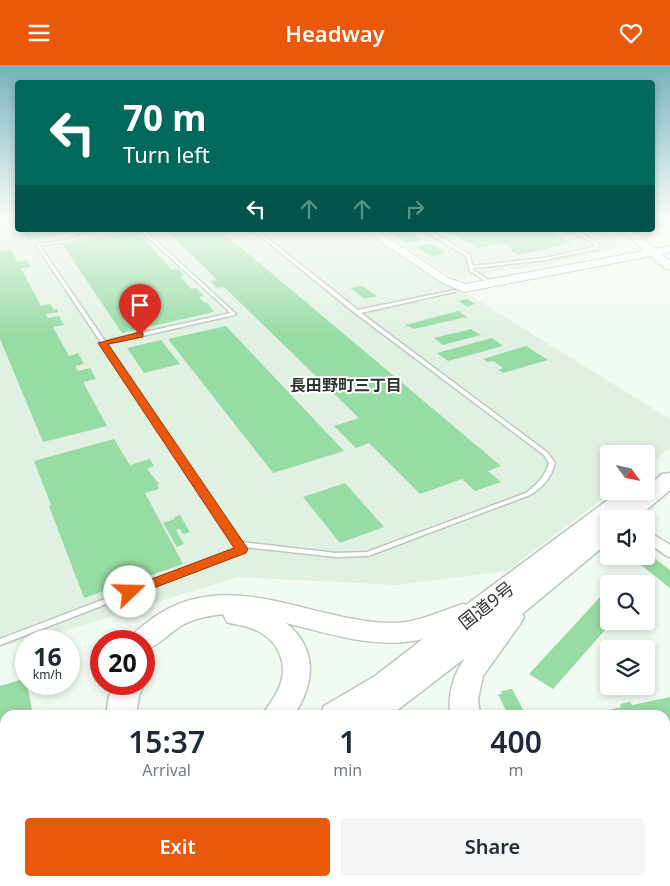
<!DOCTYPE html>
<html lang="en">
<head>
<meta charset="utf-8">
<style>
  body { margin:0; font-family:"Noto Sans","Noto Sans JP",sans-serif; background:#f6f6f7; color:#1f2937; height:100vh; display:flex; flex-direction:column; font-size:19px; white-space:nowrap }
  * { box-sizing:border-box; margin:0 }
  p { font-size:16px; color:#747a83 }
  .icon { flex:none; width:28px; height:28px; fill:none; stroke:currentColor; stroke-width:2; stroke-linecap:round; stroke-linejoin:round }
  .map { position:relative; flex:1; overflow:hidden }
  .drawer { position:absolute; left:0px; top:645px; width:670px; height:176px; display:flex; flex-direction:column; background:#fff; border-radius:15px 15px 0 0; box-shadow:0 2px 8px #0003 }
  .drawer>* { flex:none }
  .banner { position:absolute; left:15px; top:15px; width:640px; height:152px; border-radius:5px; box-shadow:0 2px 8px #0003; background:#00695c; color:#fff; overflow:hidden }
  .needle { width:32px; rotate:123deg }
  .buttons { position:absolute; left:600px; top:380px; display:grid; gap:10px }
  .buttons a { display:grid; place-items:center; width:55px; height:55px; border-radius:5px; background:#fff; box-shadow:0 2px 8px #0003; font-size:25px }
  .speed { position:absolute; left:15px; top:565px; display:flex; gap:10px; font-size:25px; font-weight:700; text-align:center }
  .speed>* { display:grid; place-content:center; width:65px; height:65px; border-radius:50%; background:#fff; box-shadow:0 2px 8px #0003; line-height:1 }
  .speed small { font-size:12px; font-weight:400 }
  .speed .limit { border:8px solid #d22; background:#fff; color:#111 }
  .pin { position:absolute; display:grid; place-items:center; width:42px; height:42px; color:#fff; margin:-51px -21px; border-radius:50% 50% 50% 0; rotate:-45deg; box-shadow:0 0 5px #0007 }
  .pin .icon { rotate:45deg }
  .me { position:absolute; width:55px; margin:-28px; rotate:69deg; stroke-linejoin:round; filter:drop-shadow(0 0 4px #0008) }
  .turn { display:flex; align-items:center; gap:18px; height:105px; padding:0 25px; font-size:22px }
  .turn .icon { width:65px; height:65px; stroke-width:2.5 }
  .turn b { display:block; font-size:35px; line-height:42px }
  .lanes { display:flex; align-items:center; height:48px; padding:0 25px; background:#0003; justify-content:center; gap:25px; direction:ltr }
  .lanes .off { opacity:.35 }
  .eta { display:flex; justify-content:space-evenly; align-items:center; height:85px; text-align:center }
  .eta b { font-size:30px; font-weight:600; line-height:35px }
  .button { display:flex; gap:10px; margin-top:auto; padding:10px 25px }
  .button a { flex:1; height:58px; border-radius:5px; background:#ea580c; color:#fff; font-size:20px; font-weight:600; line-height:58px; text-align:center }
  .button a+a { background:#f6f6f7; color:#1f2937 }
  header { display:flex; justify-content:space-between; align-items:center; height:65px; padding:0 25px; background:#ea580c; color:#fff; font-size:22px; font-weight:600 }
  .map>svg:first-child { display:block }
</style>
</head>
<body>
<header><svg class="icon" aria-label="menu" viewBox="0 0 24 24"><path d="M4 6h16M4 12h16M4 18h16"/></svg>Headway<svg class="icon" aria-label="heart" viewBox="0 0 24 24"><path d="M12 20l-8-8c-3-5 5-10 8-4 3-6 11-1 8 4z"/></svg></header>
<div class="map">
<svg width="670" height="821" viewBox="0 0 670 821">
  <rect width="100%" height="100%" fill="#f1fbf2"/>
  <!-- built -->
  <g fill="#e0f1e2">
    <polygon points="0,155 17,155 18,165 364,165 670,354 670,383 646,401 646,389 609,389 609,426 613,426 507,506 396,520 238,512 57,568 0,582"/>
    <polygon points="376,165 601,165 619,182 546,200 456,213"/>
  </g>
  <g fill="none" stroke-linecap="round" stroke-linejoin="round">
    <!-- stream -->
    <polyline stroke="#5a8a64" stroke-width="2" points="668,155 670,156"/>
  </g>
  <!-- building -->
  <g fill="#97dca4">
    <polygon points="22,165 98,165 100,167 77,171 74,167 28,175"/>
    <polygon points="182,165 220,165 501,401 488,406 501,417 475,426 462,414 420,429 369,378 356,383 334,361 359,353 224,222 217,223 211,216 217,215 168,167"/>
    <polygon points="385,165 407,165 423,175 407,178"/>
    <polygon points="446,165 544,165 572,178 519,190 509,185 514,184 503,178 479,183"/>
    <polygon points="137,166 172,205 178,204 184,210 180,211 191,224 196,223 204,231 199,232 205,238 207,237 214,247 122,268 62,179"/>
    <polygon points="431,179 446,188 431,191 416,182"/>
    <polygon points="11,184 17,197 27,195 31,202 21,203 41,241 50,239 54,245 57,244 58,247 46,249 48,253 59,251 64,260 53,262 69,291 78,288 84,299 75,301 78,306 90,303 96,314 83,317 107,361 43,377 0,274 0,186"/>
    <polygon points="362,221 377,231 365,234 350,223"/>
    <polygon points="467,234 475,239 467,242 459,236"/>
    <polygon points="458,246 467,252 414,264 405,260"/>
    <polygon points="226,261 344,386 273,408 168,274"/>
    <polygon points="471,264 481,270 443,280 434,273"/>
    <polygon points="492,273 503,281 448,296 437,288"/>
    <polygon points="161,275 180,299 144,308 127,283"/>
    <polygon points="526,281 548,295 503,308 498,305 503,303 493,296 488,297 483,294"/>
    <polygon points="114,374 130,400 150,394 154,401 147,404 159,419 157,420 159,424 145,428 183,499 84,533 49,441 51,440 34,396"/>
    <polygon points="345,418 384,462 340,478 303,432"/>
    <polygon points="180,450 190,467 183,469 180,464 176,465 184,479 177,482 163,458 175,454 174,452"/>
    <polygon points="649,489 670,505 670,523 635,495"/>
    <polygon points="603,529 609,533 609,556 613,556 553,624 529,609"/>
    <polygon points="26,613 33,650 5,650 5,707 0,709 0,621"/>
    <polygon points="512,624 517,633 526,650 508,650 498,629 502,629 501,626"/>
    <polygon points="670,632 670,662 665,663 665,650 586,650 621,642 620,639 630,637 632,640"/>
  </g>
  <g fill="none" stroke-linecap="round" stroke-linejoin="round">
    <defs>
      <g id="lane">
        <path d="M118,165H126L40,181L105,276L231,248L140,165H144L236,249L234,250L107,279L241,477L336,488L367,487L526,428C537,419 545,412 549,398L544,390L355,248L253,165H257L358,245L455,225V227H453L361,248L548,388L555,398C551,413 543,422 530,430L368,491L336,492L244,482L246,484L244,486L0,580V574L238,483L36,180Z"/>
        <polygon points="423,165 428,165 469,189 473,201 545,193 594,182 595,179 570,165 575,165 599,179 597,184 545,195 473,203 473,205 492,217 492,219 491,219 470,206 466,191"/>
        <polygon points="192,816 202,816 203,821 193,821"/>
      </g>
      <polygon id="street" points="646,465 670,480 670,492 665,490 646,476"/>
      <polygon id="secondary" points="364,165 376,165 449,213 465,219 644,186 622,165 633,165 655,184 670,181 670,187 661,189 670,196 670,205 666,204 651,191 464,227 441,217"/>
      <g id="highway">
        <path d="M670,408V425L636,454H620L618,450L613,454H609V477L522,549L524,552L520,559L483,611L478,634L480,650H450C448,629 453,610 465,593L391,650H320L324,641L375,611L423,574C377,585 331,569 286,558C318,584 315,618 294,650H263C267,642 273,635 277,627C291,601 279,574 253,564C245,560 235,560 227,557L223,549C209,551 193,553 181,561C168,569 158,581 144,586V576H128C134,566 144,560 153,553C229,499 313,558 393,558C418,558 440,546 463,539L466,540L620,426H646V423L662,409Z"/>
        <polygon points="144,618 144,619 139,631 136,650 106,650 109,631 116,619"/>
        <polygon points="670,697 670,756 665,757 665,698"/>
        <polygon points="5,782 5,816 30,816 28,821 0,821 0,783"/>
        <polygon points="414,816 460,816 458,821 412,821"/>
      </g>
    </defs>
    <!-- lane casing -->
    <use href="#lane" stroke="#bec7bf" stroke-width="3"/>
    <!-- street casing -->
    <use href="#street" stroke="#bec7bf" stroke-width="3"/>
    <!-- secondary casing -->
    <use href="#secondary" stroke="#bec7bf" stroke-width="2"/>
    <!-- highway casing -->
    <use href="#highway" stroke="#bec7bf" stroke-width="3"/>
    <!-- lane -->
    <use href="#lane" fill="#fff" fill-rule="evenodd"/>
    <!-- street -->
    <use href="#street" fill="#fff" fill-rule="evenodd"/>
    <!-- secondary -->
    <use href="#secondary" fill="#fff" fill-rule="evenodd"/>
    <!-- highway -->
    <use href="#highway" fill="#fff" fill-rule="evenodd"/>
  </g>
  <!-- sky -->
  <linearGradient id="sky" x2="0" y2="1"><stop stop-color="#76b2bb"/><stop offset="0.57" stop-color="#f9fdf9"/><stop offset="1" stop-color="#f9fdf9" stop-opacity="0"/></linearGradient>
  <rect width="670" height="270" fill="url(#sky)"/>
  <!-- route -->
  <polygon fill="#ea580c" stroke="#983908" points="140,267 143,268 143,272 108,279 248,484 246,488 130,532 125,530 123,527 125,524 234,483 98,278"/>
  <g text-anchor="middle" dominant-baseline="central" stroke-width="4" stroke-linejoin="round" paint-order="stroke">
    <!-- neighbourhood labels -->
    <g font-size="16" font-weight="bold" fill="#2e3630" stroke="#fff">
      <text x="346" y="320">長田野町三丁目</text>
    </g>
    <!-- near-street labels -->
    <g font-size="18" fill="#333734" stroke="#fff">
      <text transform="translate(486 540) rotate(-38)">国道9号</text>
    </g>
  </g>
</svg>
<div class="buttons">
<a><svg class="needle" viewBox="-14 -14 28 28"><path d="M0-13l5 13h-10z" fill="#e53935"/><path d="M0 13l5-13h-10z" fill="#747a83"/></svg></a>
<a><svg class="icon" aria-label="sound" viewBox="0 0 24 24"><path d="M4 9h4l5-4v14l-5-4H4zM17 9q2 3 0 6"/></svg></a>
<a><svg class="icon" aria-label="search" viewBox="0 0 24 24"><circle cx="10" cy="10" r="6"/><path d="M15 15l6 6"/></svg></a>
<a><svg class="icon" aria-label="layers" viewBox="0 0 24 24"><path d="M12 4l9 5-9 5-9-5zM3 14l9 5 9-5"/></svg></a>
</div>
<div class="speed"><div>16<small>km/h</small></div><div class="limit">20</div></div>
<div class="pin" style="left:140px;top:270px;background:#d93025"><svg class="icon" aria-label="arrive" viewBox="0 0 24 24"><path d="M6 21V4h12l-3 4 3 4H6"/></svg></div>
<svg class="me" style="left:130px;top:527px" viewBox="-20 -20 40 40"><circle r="19" fill="#fff"/><path d="M0-13L10 11 0 6-10 11z" fill="#ea580c"/></svg>
<div class="banner">
<div class="turn"><svg class="icon" aria-label="left" viewBox="0 0 24 24"><path d="M17 20v-9H6M10 6l-5 5 5 5"/></svg><div><b>70 m</b>Turn left</div></div>
<div class="lanes"><svg class="icon" aria-label="left" viewBox="0 0 24 24"><path d="M17 20v-9H6M10 6l-5 5 5 5"/></svg><svg class="icon off" aria-label="ahead" viewBox="0 0 24 24"><path d="M12 20V5M6 11l6-6 6 6"/></svg><svg class="icon off" aria-label="ahead" viewBox="0 0 24 24"><path d="M12 20V5M6 11l6-6 6 6"/></svg><svg class="icon off" aria-label="right" viewBox="0 0 24 24"><path d="M7 20v-9h11M14 6l5 5-5 5"/></svg></div>
</div>
<section class="drawer">
<div class="eta">
<div><b>15:37</b><p>Arrival</p></div>
<div><b>1</b><p>min</p></div>
<div><b>400</b><p>m</p></div>
</div>
<div class="button"><a>Exit</a><a>Share</a></div>
</section>
</div>
</body>
</html>
